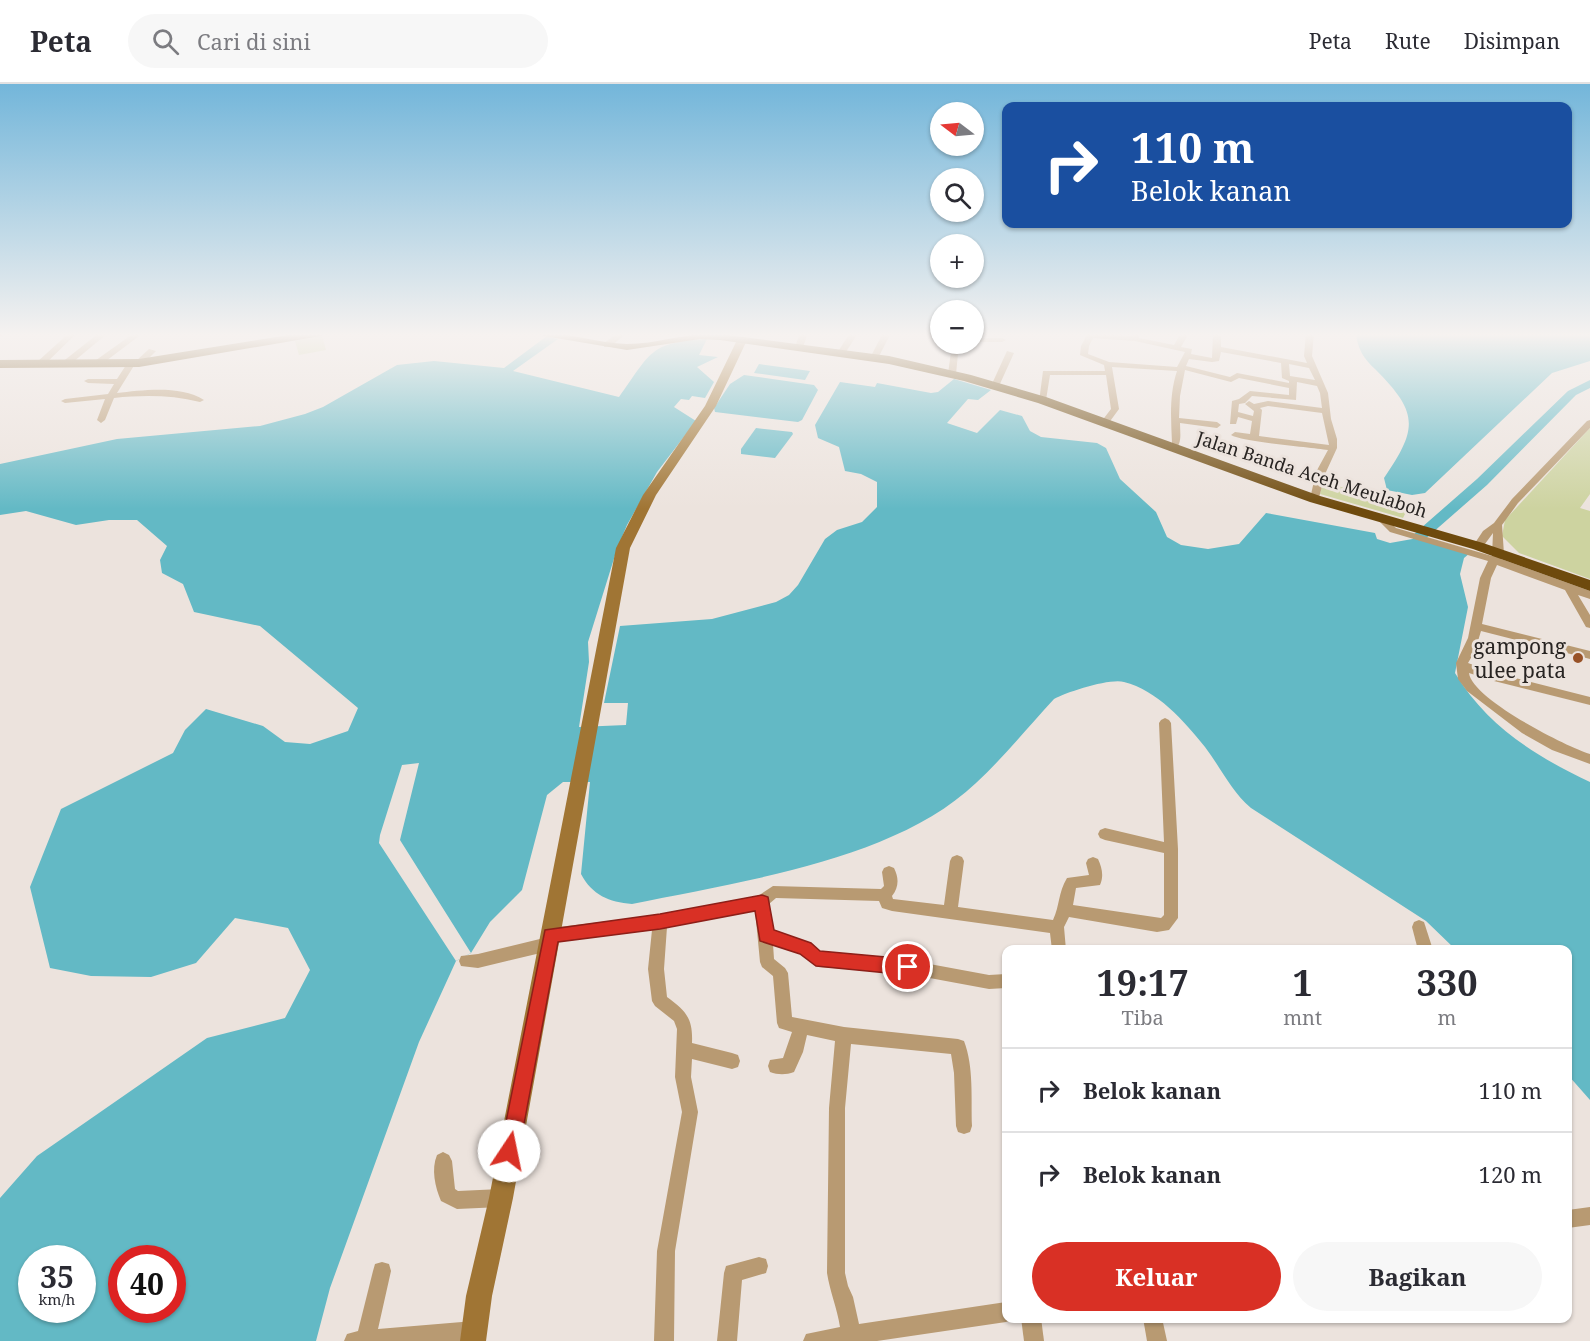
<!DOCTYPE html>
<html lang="id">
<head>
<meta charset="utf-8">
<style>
  body { margin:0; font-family:"Noto Serif",serif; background:#f7f7f7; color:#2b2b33; height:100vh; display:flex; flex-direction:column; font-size:22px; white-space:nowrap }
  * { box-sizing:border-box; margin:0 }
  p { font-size:20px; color:#7c7c81 }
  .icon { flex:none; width:33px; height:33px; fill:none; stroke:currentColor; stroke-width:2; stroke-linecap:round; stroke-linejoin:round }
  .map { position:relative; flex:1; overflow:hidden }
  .details { position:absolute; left:1002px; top:861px; width:570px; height:378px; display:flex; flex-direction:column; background:#fff; border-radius:12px; box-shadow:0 2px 4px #0004 }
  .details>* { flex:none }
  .hud { position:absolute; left:1002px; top:18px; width:570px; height:126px; border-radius:12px; box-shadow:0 2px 4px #0004; background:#1a4fa0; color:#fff; overflow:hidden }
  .needle { width:39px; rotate:286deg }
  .buttons { position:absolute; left:930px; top:18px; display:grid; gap:12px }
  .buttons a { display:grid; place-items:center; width:54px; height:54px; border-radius:50%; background:#fff; box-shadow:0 2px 4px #0004; font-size:30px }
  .speed { position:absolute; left:18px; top:1161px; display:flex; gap:12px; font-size:30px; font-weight:700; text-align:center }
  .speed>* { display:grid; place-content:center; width:78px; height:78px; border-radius:50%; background:#fff; box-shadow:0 2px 4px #0004; line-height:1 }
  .speed small { font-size:15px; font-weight:400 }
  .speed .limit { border:9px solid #d22; background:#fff; color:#111 }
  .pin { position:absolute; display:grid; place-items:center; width:51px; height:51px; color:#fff; margin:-26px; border:3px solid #fff; border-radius:50%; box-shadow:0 2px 6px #0007 }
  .me { position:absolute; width:66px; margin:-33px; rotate:11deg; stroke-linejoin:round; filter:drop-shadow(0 0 4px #0008) }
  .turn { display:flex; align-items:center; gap:21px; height:126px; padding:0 30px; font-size:27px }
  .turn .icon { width:78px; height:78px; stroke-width:2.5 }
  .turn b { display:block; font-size:42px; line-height:51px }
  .eta { display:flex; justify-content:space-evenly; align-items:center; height:102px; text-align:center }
  .eta b { font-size:36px; font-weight:700; line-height:42px }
  .cta { display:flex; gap:12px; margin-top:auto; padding:12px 30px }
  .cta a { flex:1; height:69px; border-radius:36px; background:#d93025; color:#fff; font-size:24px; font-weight:700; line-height:69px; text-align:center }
  .cta a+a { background:#f7f7f7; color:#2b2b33 }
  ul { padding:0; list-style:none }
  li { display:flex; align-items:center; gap:18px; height:84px; padding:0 30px; border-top:2px solid #e1e1e2 }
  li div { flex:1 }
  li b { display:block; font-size:22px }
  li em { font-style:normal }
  header { display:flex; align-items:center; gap:36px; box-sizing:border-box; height:84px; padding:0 30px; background:#fff; border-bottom:2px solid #e1e1e2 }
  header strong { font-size:28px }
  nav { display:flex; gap:33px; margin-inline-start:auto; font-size:21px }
  .search { width:420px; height:54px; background:#f7f7f7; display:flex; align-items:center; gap:15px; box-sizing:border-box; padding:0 21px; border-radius:33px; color:#7c7c81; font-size:22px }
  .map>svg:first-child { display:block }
</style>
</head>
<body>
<header>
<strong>Peta</strong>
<div class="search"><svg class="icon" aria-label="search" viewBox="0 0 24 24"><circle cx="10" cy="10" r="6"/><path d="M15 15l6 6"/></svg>Cari di sini</div>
<nav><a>Peta</a><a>Rute</a><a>Disimpan</a></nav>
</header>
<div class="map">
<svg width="1590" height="1257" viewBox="0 0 1590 1257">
  <rect width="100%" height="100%" fill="#ece3dd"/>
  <!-- green -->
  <g fill="#cdd3a0">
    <polygon points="322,252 326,266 299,271 295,257"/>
    <polygon points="1590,344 1590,410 1580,424 1590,427 1590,495 1519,469 1502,452 1505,436"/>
    <polygon points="1323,398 1409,422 1403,434 1320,410"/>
  </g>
  <!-- water -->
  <g fill="#63b9c5" fill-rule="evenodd">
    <path d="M1356,249H1590V277L1552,289L1425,409L1412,411L1387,406L1384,394C1418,344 1419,329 1375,285C1364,275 1357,264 1356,249Z"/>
    <path d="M547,252L558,255L513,287L619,313C651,269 649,258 707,255L699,271L718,273L697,283L714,298L705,314L692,312L689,316L681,315L674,323L696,337L657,388L627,441L617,465L588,558L589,578L579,643L626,641L628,619H604L620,542L712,535L776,518L789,511L798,501L825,455L837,446L862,438L877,423V398L861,390L845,387L839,363L818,354L815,341L840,298L875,303L877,299L931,309L938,308L954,295L991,306L978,316L968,315L947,339L977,349L1000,326L1022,332L1030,347L1041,353L1097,359L1106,364L1120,395L1156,428L1167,453L1181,461L1208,465L1239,460L1266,429L1375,449L1377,455L1390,459L1418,454L1470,469L1464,474L1460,490L1468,523L1455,589C1487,642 1535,672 1590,698V1016L1568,991V866L1455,865L1426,837L1251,724C1231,707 1221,684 1205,663C1184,637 1157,606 1124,598C1110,594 1067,608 1054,615C1028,643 1004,673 976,699C894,777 741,797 632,820C609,818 592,811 581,790L590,698H563L547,711L522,806L490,838L471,869L456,877L419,958L330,1204L316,1257H0V1114L37,1072L207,954L285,934L310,886L288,844L235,834L196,879L151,893L91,892L50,884L30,803L61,725L173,669L185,646L206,625L263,642L285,658L310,660L348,647L358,624L260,542L194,528L183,500L162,489L160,476L167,462L137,436H109L76,441L26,427L0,431V380L117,355L260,342L305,330L323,323L397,281L434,277L504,284ZM32,1174H82V1226H32ZM122,1174H172V1226H122Z"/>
    <polygon points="759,280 810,287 805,296 754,289"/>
    <polygon points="744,291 814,301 818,306 802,336 798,338 715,328 714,324 730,300"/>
    <polygon points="756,344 792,348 793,350 775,374 741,370 741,365"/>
  </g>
  <!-- pier -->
  <polygon fill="#ece3dd" points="419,679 400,756 471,869 456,877 379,759 380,751 402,681"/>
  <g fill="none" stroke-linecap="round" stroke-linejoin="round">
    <!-- river -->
    <polygon fill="#63b9c5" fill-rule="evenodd" points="1590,296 1590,304 1576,311 1487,401 1423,457 1413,457 1413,451 1477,395 1568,307"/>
    <!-- street -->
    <g fill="#b89a72" fill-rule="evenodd">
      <polygon points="69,249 77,249 42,283 36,283 36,279"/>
      <polygon points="99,249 108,249 67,283 61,283 61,279"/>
      <polygon points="134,249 143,249 98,283 92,283 92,279"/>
      <polygon points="618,249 627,249 610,263 604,263 604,259"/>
      <polygon points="800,249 808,249 803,263 799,265 795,263"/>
      <polygon points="850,249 858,249 844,271 838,271 837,269"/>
      <polygon points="883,249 891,249 877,276 871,276 870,274"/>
      <path d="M1088,249L1131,252V249H1139V254L1174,261L1181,249H1189L1181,263L1192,265L1191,270L1212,274L1213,249H1221V263L1307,279L1304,272L1306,249H1314L1312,272L1328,309L1331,335L1337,355V364L1326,388L1318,417H1312L1310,415L1316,388L1328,366C1309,363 1242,358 1231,351L1235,348L1250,350L1252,337L1238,333L1236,340H1230L1232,317L1239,315L1250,307L1289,311V304L1239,294L1231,298L1185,286L1180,312L1179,334L1217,338L1221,341L1217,344L1180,339C1180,350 1183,362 1172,367L1168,364L1172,359C1171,335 1169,311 1177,287L1112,283L1119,325L1108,340L1105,341L1101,338L1111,325L1106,291H1050L1046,316L1039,318L1043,287H1105L1104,281L1080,271L1081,262ZM1093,254L1135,257L1185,268L1177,283L1109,278L1088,270L1089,262ZM1221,268L1281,279L1282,294L1289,297V299L1237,289L1230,293L1186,282L1189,275L1212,278L1219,277ZM1289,280L1309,284L1315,296L1290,292ZM1297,298L1317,302L1320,309L1322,324L1268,317L1254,320L1249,317L1245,320L1254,327L1253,332L1238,328L1239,320L1245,319L1252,312L1296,316ZM1268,322L1322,329L1329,361L1259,352L1262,326L1260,324Z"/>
      <polygon points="974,254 1002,254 1006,256 1002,258 974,258"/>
      <polygon points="952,260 959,260 956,290 952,292 948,290"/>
      <polygon points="149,265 156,267 142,281 136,281 136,277"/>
      <polygon points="1007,267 1014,269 999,302 992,304 991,302"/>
      <path d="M128,278L135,280L117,309C143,306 181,301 204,316L200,318C171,311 144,311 114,314L105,336L101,339L97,336L105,315L65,319L61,317L65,315L108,310L114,300L88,299L84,297L88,295H117Z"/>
      <path d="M1590,336V344L1518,419L1502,441L1504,470L1501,475L1590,507V515L1578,511L1590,531V544L1586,543L1565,506L1497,481L1491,494L1482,540L1590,567V575L1481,547L1475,567L1468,579L1496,589L1590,613V621L1494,597L1469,589C1472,615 1565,662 1590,670V680L1552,666L1522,649L1467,607L1458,595L1456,579L1468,554L1480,494L1488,477L1390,448L1376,434L1381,431L1384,432L1396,444L1492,472L1493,449L1482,464H1474L1473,462L1483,447L1494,439L1512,415L1587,337Z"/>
      <path d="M1165,634L1169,636L1171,639L1178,765V834L1169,846L1157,848L1069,833L1064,843L1066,866H1052L1050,849L892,827L882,824L879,817L776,814L769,820L772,846L810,859L823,869L908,876L989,891L1006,890V904L989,905L908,890L820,883L800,869L773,860L774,875L785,884L788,889L792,933L844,943L958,955L964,957C974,983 971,1015 972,1042L970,1048L964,1050L958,1048L956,1042L954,989L951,970L851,960L845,1024V1189L848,1202L853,1213L859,1240L1006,1218V1234L1013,1235L1006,1238L877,1257H803L806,1250L840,1243C837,1224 830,1208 827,1189L829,1024L835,957L807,951L803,968L794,988C786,991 778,991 770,988L768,982L770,976L783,974L792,948L779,944L777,939L773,892L762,883L760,878L755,826L667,843L664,885L667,913C686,927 693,934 692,959L732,969L738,971L740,977L738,983L732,985L692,975L691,993L698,1028L675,1167L674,1257H654L657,1167L682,1028L675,993L677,945L674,937L655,922L652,917L648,885L652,846L555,857L556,860L554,865L549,867L478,884L461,882L459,877L461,872L478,870L544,854L543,851L545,846L550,844L660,831L758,812L773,802L881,805L884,802L882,788L884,784L889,782L894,784C899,794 899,803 892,812L893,815L944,821L950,777L952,773L957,771L962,773L964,777L958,823L1053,836C1060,821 1058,809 1067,794L1089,791L1086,779L1088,775L1093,773L1098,775C1102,784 1104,792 1100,801L1076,804L1073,821L1161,834L1164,831V769L1105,756L1100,754L1098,750L1100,746L1105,744L1164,758L1159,639L1161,636Z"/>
      <polygon points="1419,836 1424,838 1433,866 1418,866 1412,843 1414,838"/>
      <path d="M443,1068L449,1071L452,1077L455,1105L458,1107L501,1105L507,1108L510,1114L507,1120L501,1123L457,1125L441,1117C435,1103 431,1085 437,1071Z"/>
      <polygon points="1590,1123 1590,1141 1568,1144 1568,1126"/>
      <polygon points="759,1173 766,1175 768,1182 766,1189 742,1196 737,1257 717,1257 724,1189 726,1182"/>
      <polygon points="382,1178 389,1180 391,1187 378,1245 474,1237 481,1240 484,1247 481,1254 470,1257 344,1257 347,1250 358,1247 373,1187 375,1180"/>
      <polygon points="1021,1234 1041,1234 1044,1257 1024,1257"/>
      <polygon points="1143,1234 1162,1234 1167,1257 1147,1257"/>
    </g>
    <!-- secondary -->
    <polygon fill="#a07534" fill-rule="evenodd" points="738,254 747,256 716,322 656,411 630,464 513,1114 492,1212 486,1257 460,1257 466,1212 489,1114 616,464 643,411 705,322"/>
    <!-- highway -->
    <g fill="#6e4a0d" fill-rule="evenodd">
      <polygon points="0,249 7,249 0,252"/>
      <polygon points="301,249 327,249 321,252 139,283 0,284 0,276 139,275"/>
      <path d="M538,249C569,248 597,259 627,260C658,260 688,248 720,250L889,272L971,291L1046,313L1320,412L1483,459L1590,496V507L1473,465L1310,418L1038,319L964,297L889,280L720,256L700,255L627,266L544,252Z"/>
    </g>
  </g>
  <!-- sky -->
  <linearGradient id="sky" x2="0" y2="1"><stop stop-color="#73b6da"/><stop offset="0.59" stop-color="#f6f2f0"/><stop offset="1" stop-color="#f6f2f0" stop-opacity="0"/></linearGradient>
  <rect width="1590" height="425" fill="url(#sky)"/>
  <!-- route -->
  <polygon fill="#d93025" stroke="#8d1f18" stroke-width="1.5" points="762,811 768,813 774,846 811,859 820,867 908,875 914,877 917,883 914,888 908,891 816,882 800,870 760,857 755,827 660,845 558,858 519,1067 516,1074 509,1077 502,1074 500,1067 545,846 660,830"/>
  <!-- markers -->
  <circle fill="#985227" stroke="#ece3dd" stroke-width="2" cx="1578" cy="574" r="6"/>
  <g text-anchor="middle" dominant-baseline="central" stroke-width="6" stroke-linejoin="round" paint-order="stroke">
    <!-- far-street labels -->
    <g font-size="18" fill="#282422" stroke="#ece3dd">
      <text transform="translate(1312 390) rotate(18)">Jalan Banda Aceh Meulaboh</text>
    </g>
    <!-- poi labels -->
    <g font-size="21" fill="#282422" stroke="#ece3dd" text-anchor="end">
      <text x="1566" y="562">gampong<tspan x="1566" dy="24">ulee pata</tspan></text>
    </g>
  </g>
</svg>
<div class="buttons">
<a><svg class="needle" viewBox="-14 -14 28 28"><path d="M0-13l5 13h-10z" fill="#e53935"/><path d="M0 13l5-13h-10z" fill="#7c7c81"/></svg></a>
<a><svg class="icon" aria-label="search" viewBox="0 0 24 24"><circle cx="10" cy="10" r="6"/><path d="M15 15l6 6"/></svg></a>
<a>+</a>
<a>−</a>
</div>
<div class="speed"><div>35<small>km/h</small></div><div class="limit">40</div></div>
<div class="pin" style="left:908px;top:883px;background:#d93025"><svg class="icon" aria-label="arrive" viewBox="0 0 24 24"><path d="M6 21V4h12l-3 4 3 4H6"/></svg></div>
<svg class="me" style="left:509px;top:1067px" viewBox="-20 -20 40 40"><circle r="19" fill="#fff"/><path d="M0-13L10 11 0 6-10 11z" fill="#d93025"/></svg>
<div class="hud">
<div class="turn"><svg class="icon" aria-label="right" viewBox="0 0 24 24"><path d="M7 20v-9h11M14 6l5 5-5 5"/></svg><div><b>110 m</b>Belok kanan</div></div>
</div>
<section class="details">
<div class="eta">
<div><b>19:17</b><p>Tiba</p></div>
<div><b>1</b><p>mnt</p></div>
<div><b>330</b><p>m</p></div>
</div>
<ul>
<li><svg class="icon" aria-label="right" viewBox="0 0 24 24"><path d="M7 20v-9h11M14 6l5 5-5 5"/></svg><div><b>Belok kanan</b></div><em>110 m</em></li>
<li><svg class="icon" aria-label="right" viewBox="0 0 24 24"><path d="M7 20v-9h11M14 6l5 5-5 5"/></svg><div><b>Belok kanan</b></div><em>120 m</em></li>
</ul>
<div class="cta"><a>Keluar</a><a>Bagikan</a></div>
</section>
</div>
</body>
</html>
